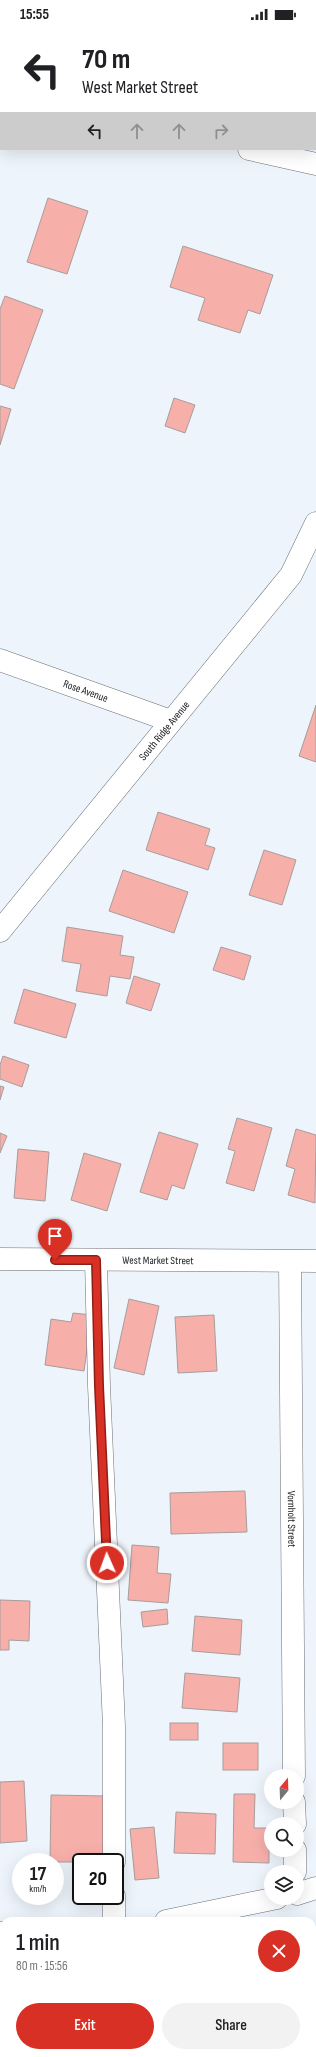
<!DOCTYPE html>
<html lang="en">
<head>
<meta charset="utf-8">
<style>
  body { margin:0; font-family:"Sofia Sans Condensed",sans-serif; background:#f2f2f2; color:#202124; height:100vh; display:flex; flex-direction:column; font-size:15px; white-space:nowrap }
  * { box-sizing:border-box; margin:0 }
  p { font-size:13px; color:#757577 }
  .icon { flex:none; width:22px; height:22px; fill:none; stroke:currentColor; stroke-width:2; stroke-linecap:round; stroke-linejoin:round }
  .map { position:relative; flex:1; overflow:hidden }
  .sheet { position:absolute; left:0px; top:1889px; width:316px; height:140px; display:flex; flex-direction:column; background:#fff; border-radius:12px 12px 0 0; box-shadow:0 4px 16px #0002 }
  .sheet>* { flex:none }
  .hud { position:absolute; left:0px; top:0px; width:316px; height:122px; box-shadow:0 4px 16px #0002; background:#fff; color:#202124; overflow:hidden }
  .needle { width:26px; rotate:19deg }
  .tools { position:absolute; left:264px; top:1741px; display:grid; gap:8px }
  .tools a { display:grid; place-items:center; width:40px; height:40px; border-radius:50%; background:#fff; box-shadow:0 4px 16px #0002; font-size:20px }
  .speed { position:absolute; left:12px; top:1825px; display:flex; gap:8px; font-size:20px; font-weight:700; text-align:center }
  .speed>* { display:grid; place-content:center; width:52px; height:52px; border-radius:50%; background:#fff; box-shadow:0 4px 16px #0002; line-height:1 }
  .speed small { font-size:10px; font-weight:400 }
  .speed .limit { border:2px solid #111; border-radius:6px; background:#fff; color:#111 }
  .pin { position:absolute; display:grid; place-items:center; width:34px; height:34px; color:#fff; margin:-41px -17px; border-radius:50% 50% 50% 0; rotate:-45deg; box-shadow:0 0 4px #0007 }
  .pin .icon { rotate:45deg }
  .me { position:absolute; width:44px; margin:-22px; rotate:358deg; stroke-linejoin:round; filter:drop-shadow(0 0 3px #0008) }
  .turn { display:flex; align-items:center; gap:14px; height:84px; padding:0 16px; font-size:18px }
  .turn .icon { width:52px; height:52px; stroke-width:2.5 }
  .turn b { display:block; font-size:28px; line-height:34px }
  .lanes { display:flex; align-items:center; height:38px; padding:0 16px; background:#0003; justify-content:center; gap:20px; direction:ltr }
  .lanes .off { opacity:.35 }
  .round { display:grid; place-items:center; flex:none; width:42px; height:42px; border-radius:21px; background:#f2f2f2 }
  .overview { display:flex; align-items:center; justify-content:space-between; height:68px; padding:0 16px }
  h1 { font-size:24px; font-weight:600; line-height:30px }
  .cta { display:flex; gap:8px; margin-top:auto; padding:8px 16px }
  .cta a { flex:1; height:46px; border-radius:24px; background:#d93025; color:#fff; font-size:16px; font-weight:600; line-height:46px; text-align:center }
  .cta a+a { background:#f2f2f2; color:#202124 }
  .status { display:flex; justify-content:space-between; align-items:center; height:28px; padding:0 20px; background:#fff; direction:ltr }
  .status svg { height:11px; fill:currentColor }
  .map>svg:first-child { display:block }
</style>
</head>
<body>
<div class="status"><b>15:55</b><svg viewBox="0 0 49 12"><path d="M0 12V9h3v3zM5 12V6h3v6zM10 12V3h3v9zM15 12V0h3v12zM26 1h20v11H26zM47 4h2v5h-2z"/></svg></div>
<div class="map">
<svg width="316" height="2029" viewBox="0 0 316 2029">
  <rect width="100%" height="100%" fill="#eef4fb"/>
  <!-- building -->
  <g fill="#f7afaa" stroke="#a79d9c">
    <polygon points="48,170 88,183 67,246 27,234"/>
    <polygon points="183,218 273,247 260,286 248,282 240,305 198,292 205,270 170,259"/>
    <polygon points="5,268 43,282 14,361 0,356 0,281"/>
    <polygon points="174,370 195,377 185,405 165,398"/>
    <polygon points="0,378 11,381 0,417"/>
    <polygon points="316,677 316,734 299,728"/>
    <polygon points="158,784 210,801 205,817 215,820 208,842 146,822"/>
    <polygon points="264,822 296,832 282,877 249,867"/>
    <polygon points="123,842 188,864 174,905 109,883"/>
    <polygon points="67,899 123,908 120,927 134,929 130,951 110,948 107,968 76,963 81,936 62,933"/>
    <polygon points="221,919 251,928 244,952 213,942"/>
    <polygon points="134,948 160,956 151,983 126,975"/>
    <polygon points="24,961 76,976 66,1010 14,995"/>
    <polygon points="3,1028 29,1037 22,1059 0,1051 0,1037"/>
    <polygon points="0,1058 4,1059 0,1072"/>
    <polygon points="237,1090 272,1100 254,1163 226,1155 235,1123 228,1121"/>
    <polygon points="296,1101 316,1107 315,1175 288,1167 295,1141 286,1138"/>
    <polygon points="159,1104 198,1116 184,1161 172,1157 167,1172 140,1164"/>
    <polygon points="0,1105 7,1108 0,1125"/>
    <polygon points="18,1121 49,1124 45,1173 14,1170"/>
    <polygon points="84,1125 121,1136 107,1183 71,1172"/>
    <polygon points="129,1271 159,1278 144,1347 114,1340"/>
    <polygon points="73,1285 92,1287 84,1343 45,1337 51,1291 71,1294"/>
    <polygon points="214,1287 217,1343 178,1345 175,1289"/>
    <polygon points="245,1463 247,1504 171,1506 170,1465"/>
    <polygon points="132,1517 159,1519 157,1545 171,1546 168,1575 128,1572"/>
    <polygon points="0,1572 30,1573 29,1613 9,1612 9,1622 0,1622"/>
    <polygon points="167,1581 168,1596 143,1599 141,1584"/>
    <polygon points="195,1588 242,1592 240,1627 192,1623"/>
    <polygon points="185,1645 240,1650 237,1684 182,1680"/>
    <rect x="170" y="1695" width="28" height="17"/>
    <rect x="223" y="1715" width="35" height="27"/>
    <polygon points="24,1753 27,1813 0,1815 0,1754"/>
    <polygon points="234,1766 255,1766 254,1800 269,1800 269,1835 233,1834"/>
    <polygon points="51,1767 106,1768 105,1834 50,1834"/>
    <polygon points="176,1784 216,1786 215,1826 174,1825"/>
    <polygon points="154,1799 159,1850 135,1852 130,1801"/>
  </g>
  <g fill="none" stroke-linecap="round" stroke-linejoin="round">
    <defs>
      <g id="minor">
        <polyline points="0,106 1,106"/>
        <polyline points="249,121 316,136"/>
        <path id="s1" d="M0,632L171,693"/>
        <path id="s2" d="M0,903L291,547L316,495"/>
        <polyline points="96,1232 99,1358 114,1698 114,1834"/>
        <path id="s3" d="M290,1234L294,1748"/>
        <polyline points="294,1774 295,1796"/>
        <polyline points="295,1822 295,1844"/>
        <polyline points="297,1866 316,1860"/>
        <polyline points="114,1868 114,1893"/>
        <polyline points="166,1893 277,1870"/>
        <polyline points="0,1905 4,1905"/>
      </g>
      <g id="major">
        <path id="s4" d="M0,1231L316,1233"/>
      </g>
    </defs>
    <!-- minor casing -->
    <use href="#minor" stroke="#6a6f75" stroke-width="23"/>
    <!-- major casing -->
    <use href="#major" stroke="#6a6f75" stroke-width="23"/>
    <!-- minor -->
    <use href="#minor" stroke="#fff" stroke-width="22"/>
    <!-- major -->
    <use href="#major" stroke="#fff" stroke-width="22"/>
  </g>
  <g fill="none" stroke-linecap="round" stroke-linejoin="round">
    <defs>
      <polyline id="route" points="55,1232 96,1232 99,1358 107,1535"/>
    </defs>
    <!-- route casing -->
    <use href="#route" stroke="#8d1f18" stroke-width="10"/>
    <!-- route -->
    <use href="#route" stroke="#d93025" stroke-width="7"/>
  </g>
  <g text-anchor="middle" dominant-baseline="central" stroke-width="3" stroke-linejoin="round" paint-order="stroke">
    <!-- street labels -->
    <g font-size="11" fill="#202225" stroke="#fff">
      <text stroke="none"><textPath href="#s1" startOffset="91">Rose Avenue</textPath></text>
      <text stroke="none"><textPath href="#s2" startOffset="259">South Ridge Avenue</textPath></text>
      <text stroke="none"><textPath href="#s4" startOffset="158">West Market Street</textPath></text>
      <text stroke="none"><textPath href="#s3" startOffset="257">Vornholt Street</textPath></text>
    </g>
  </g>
</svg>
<div class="tools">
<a><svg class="needle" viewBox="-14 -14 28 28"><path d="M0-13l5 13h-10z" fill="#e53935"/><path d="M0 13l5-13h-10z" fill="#757577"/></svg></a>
<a><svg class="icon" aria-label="search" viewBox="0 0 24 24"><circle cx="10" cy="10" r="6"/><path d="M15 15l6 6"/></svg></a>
<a><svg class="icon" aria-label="layers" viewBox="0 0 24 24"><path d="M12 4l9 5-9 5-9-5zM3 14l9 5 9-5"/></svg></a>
</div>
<div class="speed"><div>17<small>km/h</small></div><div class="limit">20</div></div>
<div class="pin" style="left:55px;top:1232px;background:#d93025"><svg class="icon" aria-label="arrive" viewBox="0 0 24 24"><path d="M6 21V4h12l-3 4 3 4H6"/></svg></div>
<svg class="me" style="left:107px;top:1535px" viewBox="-20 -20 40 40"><circle r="17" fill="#d93025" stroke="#fff" stroke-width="3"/><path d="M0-11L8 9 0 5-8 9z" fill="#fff"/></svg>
<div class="hud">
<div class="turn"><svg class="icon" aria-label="left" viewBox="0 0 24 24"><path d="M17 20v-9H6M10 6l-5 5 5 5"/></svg><div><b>70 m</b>West Market Street</div></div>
<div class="lanes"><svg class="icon" aria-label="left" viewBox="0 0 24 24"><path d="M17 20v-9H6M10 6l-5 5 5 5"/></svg><svg class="icon off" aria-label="ahead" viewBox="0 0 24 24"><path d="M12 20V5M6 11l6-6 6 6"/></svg><svg class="icon off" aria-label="ahead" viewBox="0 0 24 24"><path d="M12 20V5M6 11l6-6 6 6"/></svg><svg class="icon off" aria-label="right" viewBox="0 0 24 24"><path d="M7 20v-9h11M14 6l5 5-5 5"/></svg></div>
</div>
<section class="sheet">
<div class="overview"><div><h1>1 min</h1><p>80 m · 15:56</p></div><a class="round" style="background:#d93025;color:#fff"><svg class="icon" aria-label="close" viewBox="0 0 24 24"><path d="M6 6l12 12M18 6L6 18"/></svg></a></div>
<div class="cta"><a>Exit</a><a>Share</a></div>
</section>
</div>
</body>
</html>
